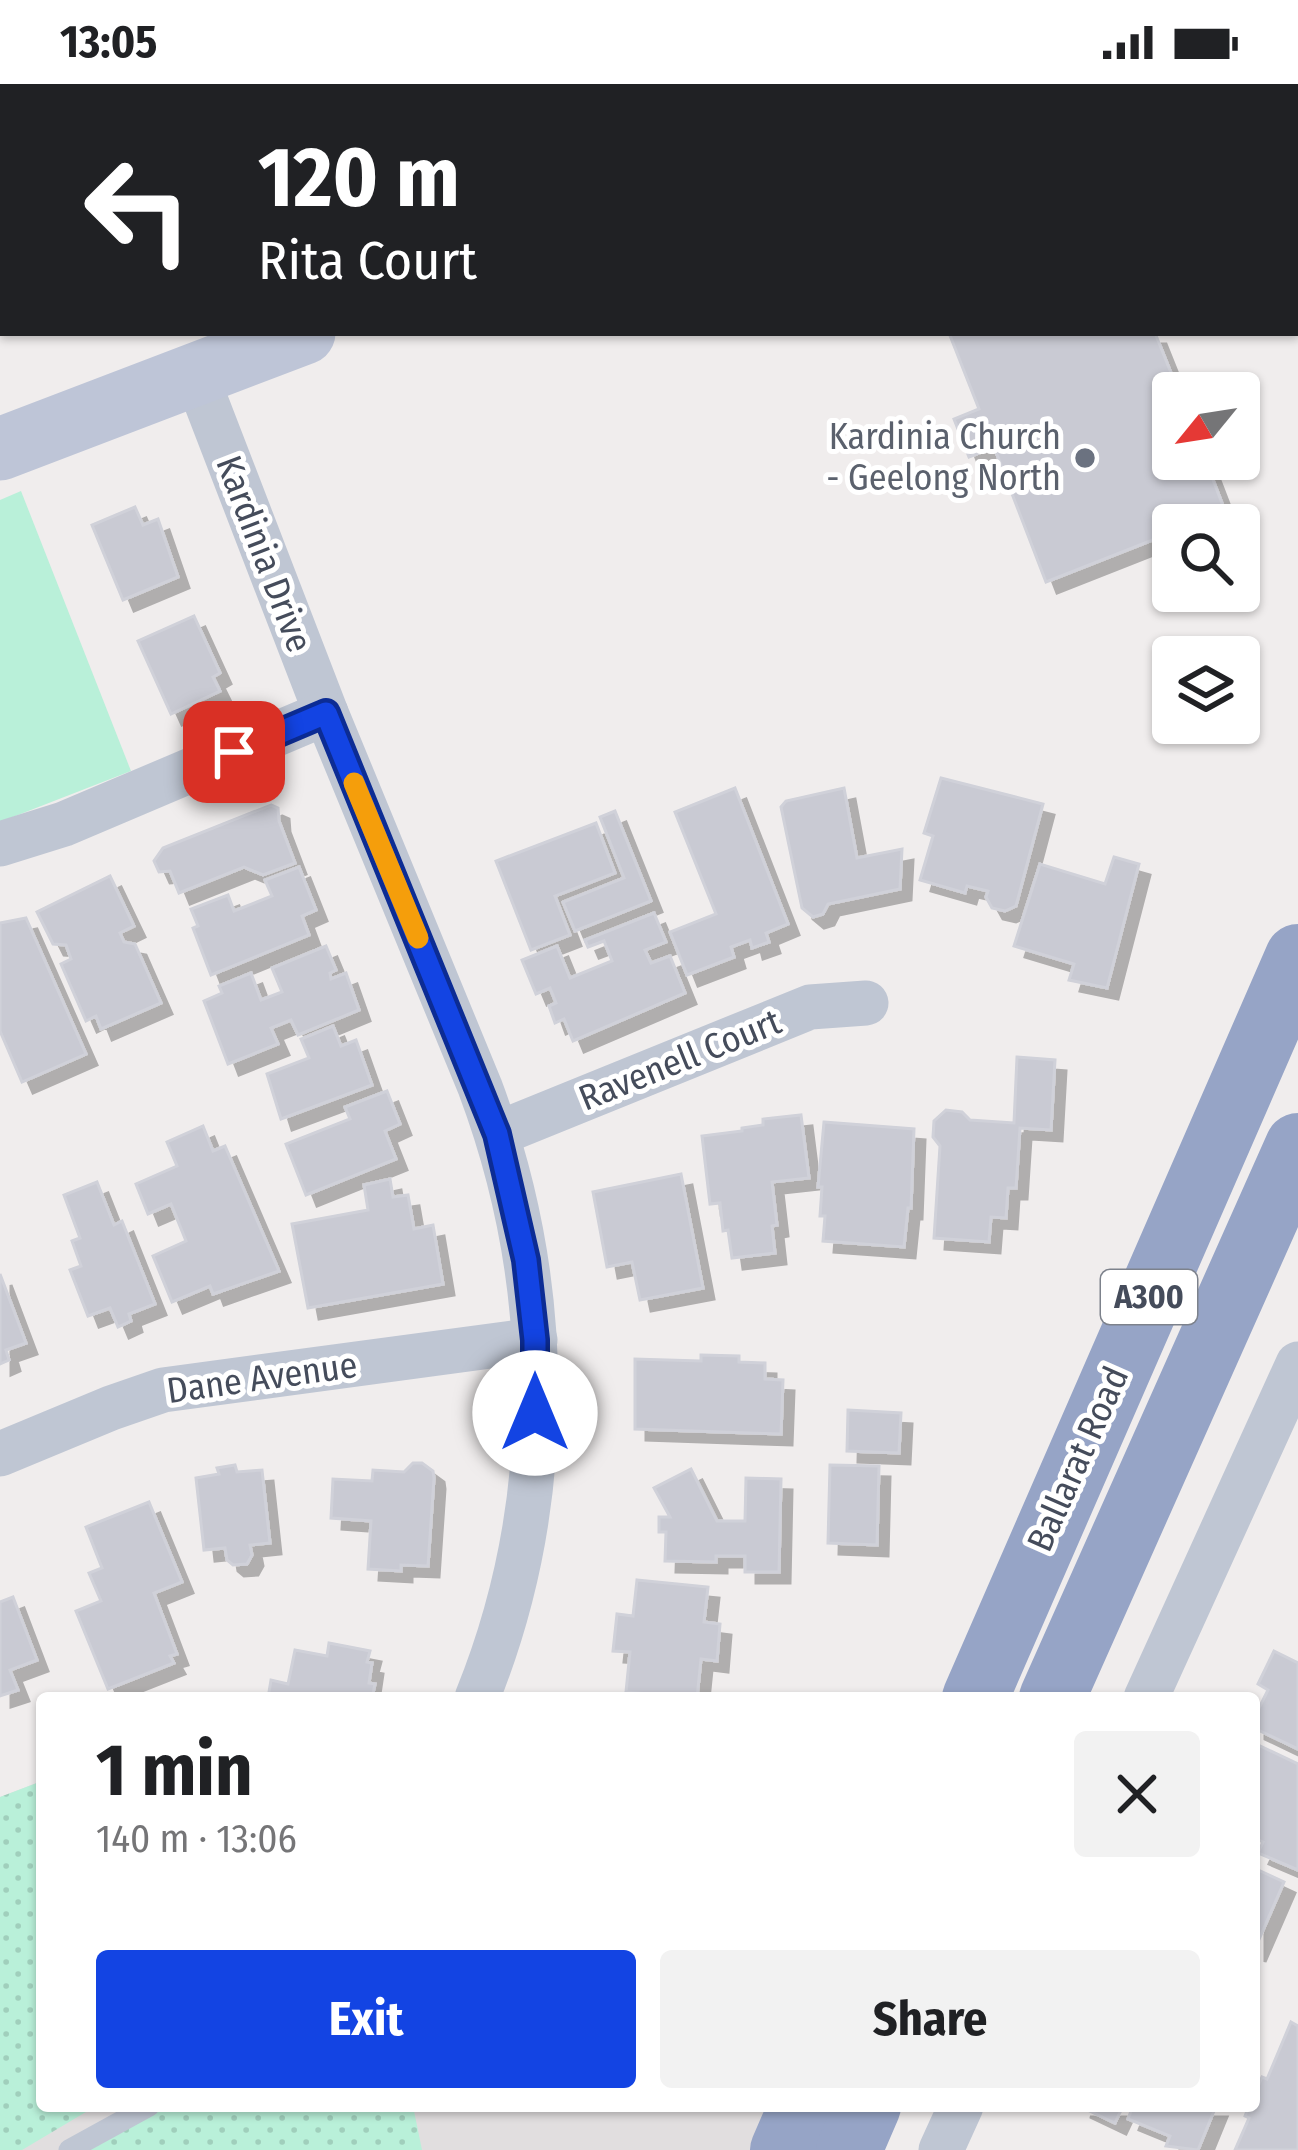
<!DOCTYPE html>
<html lang="en">
<head>
<meta charset="utf-8">
<style>
  body { margin:0; font-family:"Fira Sans Condensed",sans-serif; background:#f2f2f2; color:#202124; height:100vh; display:flex; flex-direction:column; font-size:45px; white-space:nowrap }
  * { box-sizing:border-box; margin:0 }
  p { font-size:39px; color:#757577 }
  .icon { flex:none; width:66px; height:66px; fill:none; stroke:currentColor; stroke-width:2; stroke-linecap:round; stroke-linejoin:round }
  .map { position:relative; flex:1; overflow:hidden }
  .panel { position:absolute; left:36px; top:1608px; width:1224px; height:420px; display:flex; flex-direction:column; background:#fff; border-radius:12px; box-shadow:0 3px 9px #0004 }
  .panel>* { flex:none }
  .top-card { position:absolute; left:0px; top:0px; width:1299px; height:252px; box-shadow:0 3px 9px #0004; background:#202124; color:#fff; overflow:hidden }
  .needle { width:78px; rotate:240deg }
  .controls { position:absolute; left:1152px; top:288px; display:grid; gap:24px }
  .controls a { display:grid; place-items:center; width:108px; height:108px; border-radius:12px; background:#fff; box-shadow:0 3px 9px #0004; font-size:60px }
  .pin { position:absolute; display:grid; place-items:center; width:102px; height:102px; color:#fff; margin:-51px; border-radius:24px; box-shadow:0 6px 18px #0006 }
  .me { position:absolute; width:132px; margin:-66px; rotate:0deg; stroke-linejoin:round; filter:drop-shadow(0 0 9px #0008) }
  .turn { display:flex; align-items:center; gap:42px; height:252px; padding:0 60px; font-size:54px }
  .turn .icon { width:156px; height:156px; stroke-width:2.5 }
  .turn b { display:block; font-size:84px; line-height:102px }
  .round { display:grid; place-items:center; flex:none; width:126px; height:126px; border-radius:12px; background:#f2f2f2 }
  .overview { display:flex; align-items:center; justify-content:space-between; height:204px; padding:0 60px }
  h1 { font-size:72px; font-weight:700; line-height:90px }
  .cta { display:flex; gap:24px; margin-top:auto; padding:24px 60px }
  .cta a { flex:1; height:138px; border-radius:12px; background:#1344e3; color:#fff; font-size:48px; font-weight:700; line-height:138px; text-align:center }
  .cta a+a { background:#f2f2f2; color:#202124 }
  .status { display:flex; justify-content:space-between; align-items:center; height:84px; padding:0 60px; background:#fff; direction:ltr }
  .status svg { height:33px; fill:currentColor }
  .map>svg:first-child { display:block }
</style>
</head>
<body>
<div class="status"><b>13:05</b><svg viewBox="0 0 49 12"><path d="M0 12V9h3v3zM5 12V6h3v6zM10 12V3h3v9zM15 12V0h3v12zM26 1h20v11H26zM47 4h2v5h-2z"/></svg></div>
<div class="map">
<svg width="1298" height="2066" viewBox="0 0 1298 2066">
  <defs>
    <pattern id="grass-dots" width="8" height="8" patternUnits="userSpaceOnUse" patternTransform="scale(3)"><rect width="8" height="8" fill="#b9f0d9"/><path d="M2 2h.1M6 6h.1" fill="none" stroke="#a0cfbc" stroke-width="1.8" stroke-linecap="round"/></pattern>
    <filter id="shadow"><feDropShadow dx="11" dy="11" stdDeviation="0" flood-color="#0004"/></filter>
  </defs>
  <rect width="100%" height="100%" fill="#f0eded"/>
  <!-- education -->
  <polygon fill="#e1dedf" points="42,1697 42,2022 770,2022 750,2066 0,2066 0,1713"/>
  <!-- grass -->
  <g fill="url(#grass-dots)">
    <polygon points="42,1697 42,2022 96,2022 22,2066 0,2066 0,1713"/>
    <polygon points="149,2022 413,2022 422,2066 69,2066"/>
  </g>
  <!-- park -->
  <polygon fill="#b9f0d9" points="21,407 131,687 0,738 0,416"/>
  <!-- building -->
  <g fill="#c9cad3" stroke="#d0d1d9" stroke-width="3" filter="url(#shadow)">
    <polygon points="949,249 1155,249 1179,309 1173,309 1173,375 1205,375 1225,427 1191,441 1173,441 1173,448 1046,498 994,363 969,373 954,335 979,325"/>
    <polygon points="135,423 143,441 158,435 178,493 123,516 92,441"/>
    <polygon points="194,532 220,589 213,593 220,607 171,630 138,557"/>
    <polygon points="941,694 1043,720 1016,822 1005,827 992,824 986,813 988,807 967,802 965,809 920,796 933,752 924,749"/>
    <polygon points="735,704 788,840 766,849 769,858 752,864 750,856 731,863 734,873 687,891 670,848 716,830 675,728"/>
    <polygon points="844,704 857,774 902,765 900,805 828,820 823,830 813,833 802,824 781,723 786,717"/>
    <polygon points="271,721 278,724 279,737 295,779 263,791 244,783 179,809 170,787 159,788 154,777 163,764"/>
    <polygon points="615,727 651,817 575,847 563,818 624,794 600,733"/>
    <polygon points="596,739 615,789 555,812 570,851 531,866 496,777"/>
    <polygon points="1114,773 1139,780 1107,904 1069,896 1074,880 1014,862 1040,780 1105,800"/>
    <polygon points="299,783 316,826 302,832 309,851 211,891 193,844 198,842 191,825 228,811 234,827 272,812 265,796"/>
    <polygon points="110,792 134,842 120,849 124,858 135,860 161,919 101,945 96,932 86,937 61,880 71,875 66,861 53,860 37,828"/>
    <polygon points="654,829 666,858 645,866 651,879 670,872 685,909 573,957 564,935 555,939 549,922 556,919 550,904 536,910 522,876 557,862 570,894 612,877 604,857 588,863 585,856"/>
    <polygon points="26,834 86,970 22,998 0,947 0,839"/>
    <polygon points="326,862 336,886 330,889 331,895 346,889 359,926 298,951 291,936 271,944 278,960 228,980 204,917 222,909 219,902 251,889 261,916 282,908 272,884"/>
    <polygon points="333,942 341,962 356,956 372,1001 281,1035 267,990 309,974 301,955"/>
    <polygon points="1017,973 1055,976 1051,1046 1020,1044 1016,1104 1008,1104 1006,1134 991,1133 989,1158 934,1154 940,1062 933,1053 934,1037 946,1026 962,1028 970,1036 1014,1039"/>
    <polygon points="387,1007 400,1040 385,1047 396,1075 306,1111 286,1060 350,1035 345,1023"/>
    <polygon points="801,1031 809,1094 772,1098 777,1141 772,1142 775,1169 732,1174 728,1146 723,1147 720,1119 710,1120 702,1052 742,1047 742,1044 763,1041 763,1035"/>
    <polygon points="824,1038 914,1045 911,1124 908,1124 904,1163 823,1157 825,1132 820,1132 822,1103 818,1103"/>
    <polygon points="203,1042 213,1067 225,1062 279,1187 213,1210 210,1202 172,1218 153,1172 186,1157 171,1120 148,1130 136,1100 177,1082 167,1058"/>
    <polygon points="681,1090 703,1204 640,1216 632,1178 607,1183 593,1108"/>
    <polygon points="390,1095 393,1113 408,1111 414,1145 433,1141 443,1200 308,1224 292,1140 368,1126 364,1101"/>
    <polygon points="97,1098 114,1141 122,1137 155,1220 129,1230 131,1237 118,1243 110,1224 88,1232 70,1186 81,1182 72,1157 80,1154 64,1111"/>
    <polygon points="0,1190 26,1259 6,1266 9,1276 0,1280"/>
    <polygon points="701,1271 739,1272 739,1278 765,1279 765,1295 783,1296 781,1350 635,1345 635,1275 701,1277"/>
    <polygon points="848,1326 901,1329 899,1369 847,1367"/>
    <polygon points="413,1379 422,1379 433,1387 434,1394 428,1482 401,1481 401,1487 368,1485 371,1437 331,1434 333,1395 372,1397 373,1386 404,1388"/>
    <polygon points="235,1381 237,1388 262,1386 270,1459 250,1461 252,1471 247,1480 233,1481 227,1476 225,1464 204,1466 196,1394 219,1390 217,1384"/>
    <polygon points="830,1381 879,1382 877,1461 828,1459"/>
    <polygon points="691,1385 717,1437 745,1437 746,1394 781,1395 779,1488 745,1488 745,1472 716,1472 716,1478 665,1477 666,1448 659,1448 659,1433 670,1433 654,1404"/>
    <polygon points="149,1418 182,1498 154,1509 177,1570 170,1572 174,1579 108,1605 76,1527 101,1517 89,1489 102,1484 86,1443"/>
    <polygon points="637,1496 708,1503 704,1538 720,1540 717,1577 701,1575 697,1614 626,1608 630,1568 613,1567 617,1530 633,1532"/>
    <polygon points="13,1513 37,1576 10,1586 18,1606 0,1612 0,1518"/>
    <polygon points="329,1559 370,1567 367,1578 372,1579 369,1599 375,1600 372,1614 268,1614 271,1596 288,1600 295,1566 327,1572"/>
    <polygon points="1274,1567 1298,1579 1298,1665 1254,1644 1254,1634 1268,1606 1258,1600"/>
    <polygon points="1254,1659 1298,1680 1298,1786 1258,1769 1263,1758 1254,1754"/>
    <polygon points="1254,1784 1284,1798 1254,1867"/>
    <polygon points="1291,1938 1298,1942 1298,2066 1235,2066 1249,2034 1245,2032 1249,2022 1254,2022 1254,2012 1262,1993 1267,1995"/>
    <polygon points="1079,2022 1123,2022 1115,2039"/>
    <polygon points="1133,2022 1216,2022 1198,2066 1166,2062 1170,2052 1128,2035"/>
  </g>
  <g fill="none" stroke-linecap="round" stroke-linejoin="round">
    <!-- service -->
    <polyline stroke="#bfc6d3" stroke-width="21" points="69,2066 149,2022"/>
    <!-- minor -->
    <g stroke="#bfc6d3" stroke-width="45">
      <polyline points="467,0 468,3"/>
      <path d="M195,289L326,629L480,1003C554,1200 556,1419 477,1614"/>
      <polyline points="0,760 64,740 326,629"/>
      <polyline points="497,1050 810,923 866,919"/>
      <polyline points="0,1370 111,1324 163,1306 535,1256"/>
      <polyline points="1146,1614 1298,1280"/>
      <polyline points="941,2066 961,2022"/>
    </g>
    <!-- secondary -->
    <g stroke="#bec5d7" stroke-width="63">
      <polyline points="930,3 938,0"/>
      <polyline points="0,365 304,249"/>
    </g>
    <!-- trunk -->
    <g stroke="#96a4c6" stroke-width="66">
      <polyline points="975,1614 1298,873"/>
      <polyline points="1052,1614 1298,1062"/>
      <polyline points="783,2066 802,2022"/>
      <polyline points="849,2066 868,2022"/>
    </g>
  </g>
  <g fill="none" stroke-linecap="round" stroke-linejoin="round">
    <defs>
      <polyline id="route" points="234,668 326,629 497,1050 526,1176 535,1256 535,1329"/>
    </defs>
    <!-- route casing -->
    <use href="#route" stroke="#0c2c94" stroke-width="30"/>
    <!-- route -->
    <use href="#route" stroke="#1344e3" stroke-width="21"/>
    <!-- slow -->
    <polyline stroke="#f59e0b" stroke-width="21" points="354,699 418,854"/>
  </g>
  <!-- markers -->
  <circle fill="#6b7280" stroke="#fff" stroke-width="4.5" cx="1085" cy="374" r="12"/>
  <g text-anchor="middle" dominant-baseline="central" stroke-width="10" stroke-linejoin="round" paint-order="stroke">
    <!-- shield labels -->
    <rect fill="#fff" stroke="#7d828c" stroke-width="3" x="1101" y="1186" width="96" height="54" rx="9"/>
    <g font-size="33" font-weight="bold" fill="#454c5b">
      <text x="1149" y="1213">A300</text>
    </g>
    <!-- worship labels -->
    <g font-size="36" fill="#5b616d" stroke="#fff" text-anchor="end">
      <text x="1061" y="353">Kardinia Church<tspan x="1061" dy="41">- Geelong North</tspan></text>
    </g>
    <!-- street labels -->
    <g font-size="36" fill="#454c5b" stroke="#fff">
      <text transform="translate(264 470) rotate(69)">Kardinia Drive</text>
      <text transform="translate(680 976) rotate(-22)">Ravenell Court</text>
      <text transform="translate(262 1294) rotate(-8)">Dane Avenue</text>
      <text transform="translate(1078 1375) rotate(-66)">Ballarat Road</text>
    </g>
  </g>
</svg>
<div class="controls">
<a><svg class="needle" viewBox="-14 -14 28 28"><path d="M0-13l5 13h-10z" fill="#e53935"/><path d="M0 13l5-13h-10z" fill="#757577"/></svg></a>
<a><svg class="icon" aria-label="search" viewBox="0 0 24 24"><circle cx="10" cy="10" r="6"/><path d="M15 15l6 6"/></svg></a>
<a><svg class="icon" aria-label="layers" viewBox="0 0 24 24"><path d="M12 4l9 5-9 5-9-5zM3 14l9 5 9-5"/></svg></a>
</div>
<div class="pin" style="left:234px;top:668px;background:#d93025"><svg class="icon" aria-label="arrive" viewBox="0 0 24 24"><path d="M6 21V4h12l-3 4 3 4H6"/></svg></div>
<svg class="me" style="left:535px;top:1329px" viewBox="-20 -20 40 40"><circle r="19" fill="#fff"/><path d="M0-13L10 11 0 6-10 11z" fill="#1344e3"/></svg>
<div class="top-card">
<div class="turn"><svg class="icon" aria-label="left" viewBox="0 0 24 24"><path d="M17 20v-9H6M10 6l-5 5 5 5"/></svg><div><b>120 m</b>Rita Court</div></div>
</div>
<section class="panel">
<div class="overview"><div><h1>1 min</h1><p>140 m · 13:06</p></div><a class="round"><svg class="icon" aria-label="close" viewBox="0 0 24 24"><path d="M6 6l12 12M18 6L6 18"/></svg></a></div>
<div class="cta"><a>Exit</a><a>Share</a></div>
</section>
</div>
</body>
</html>
